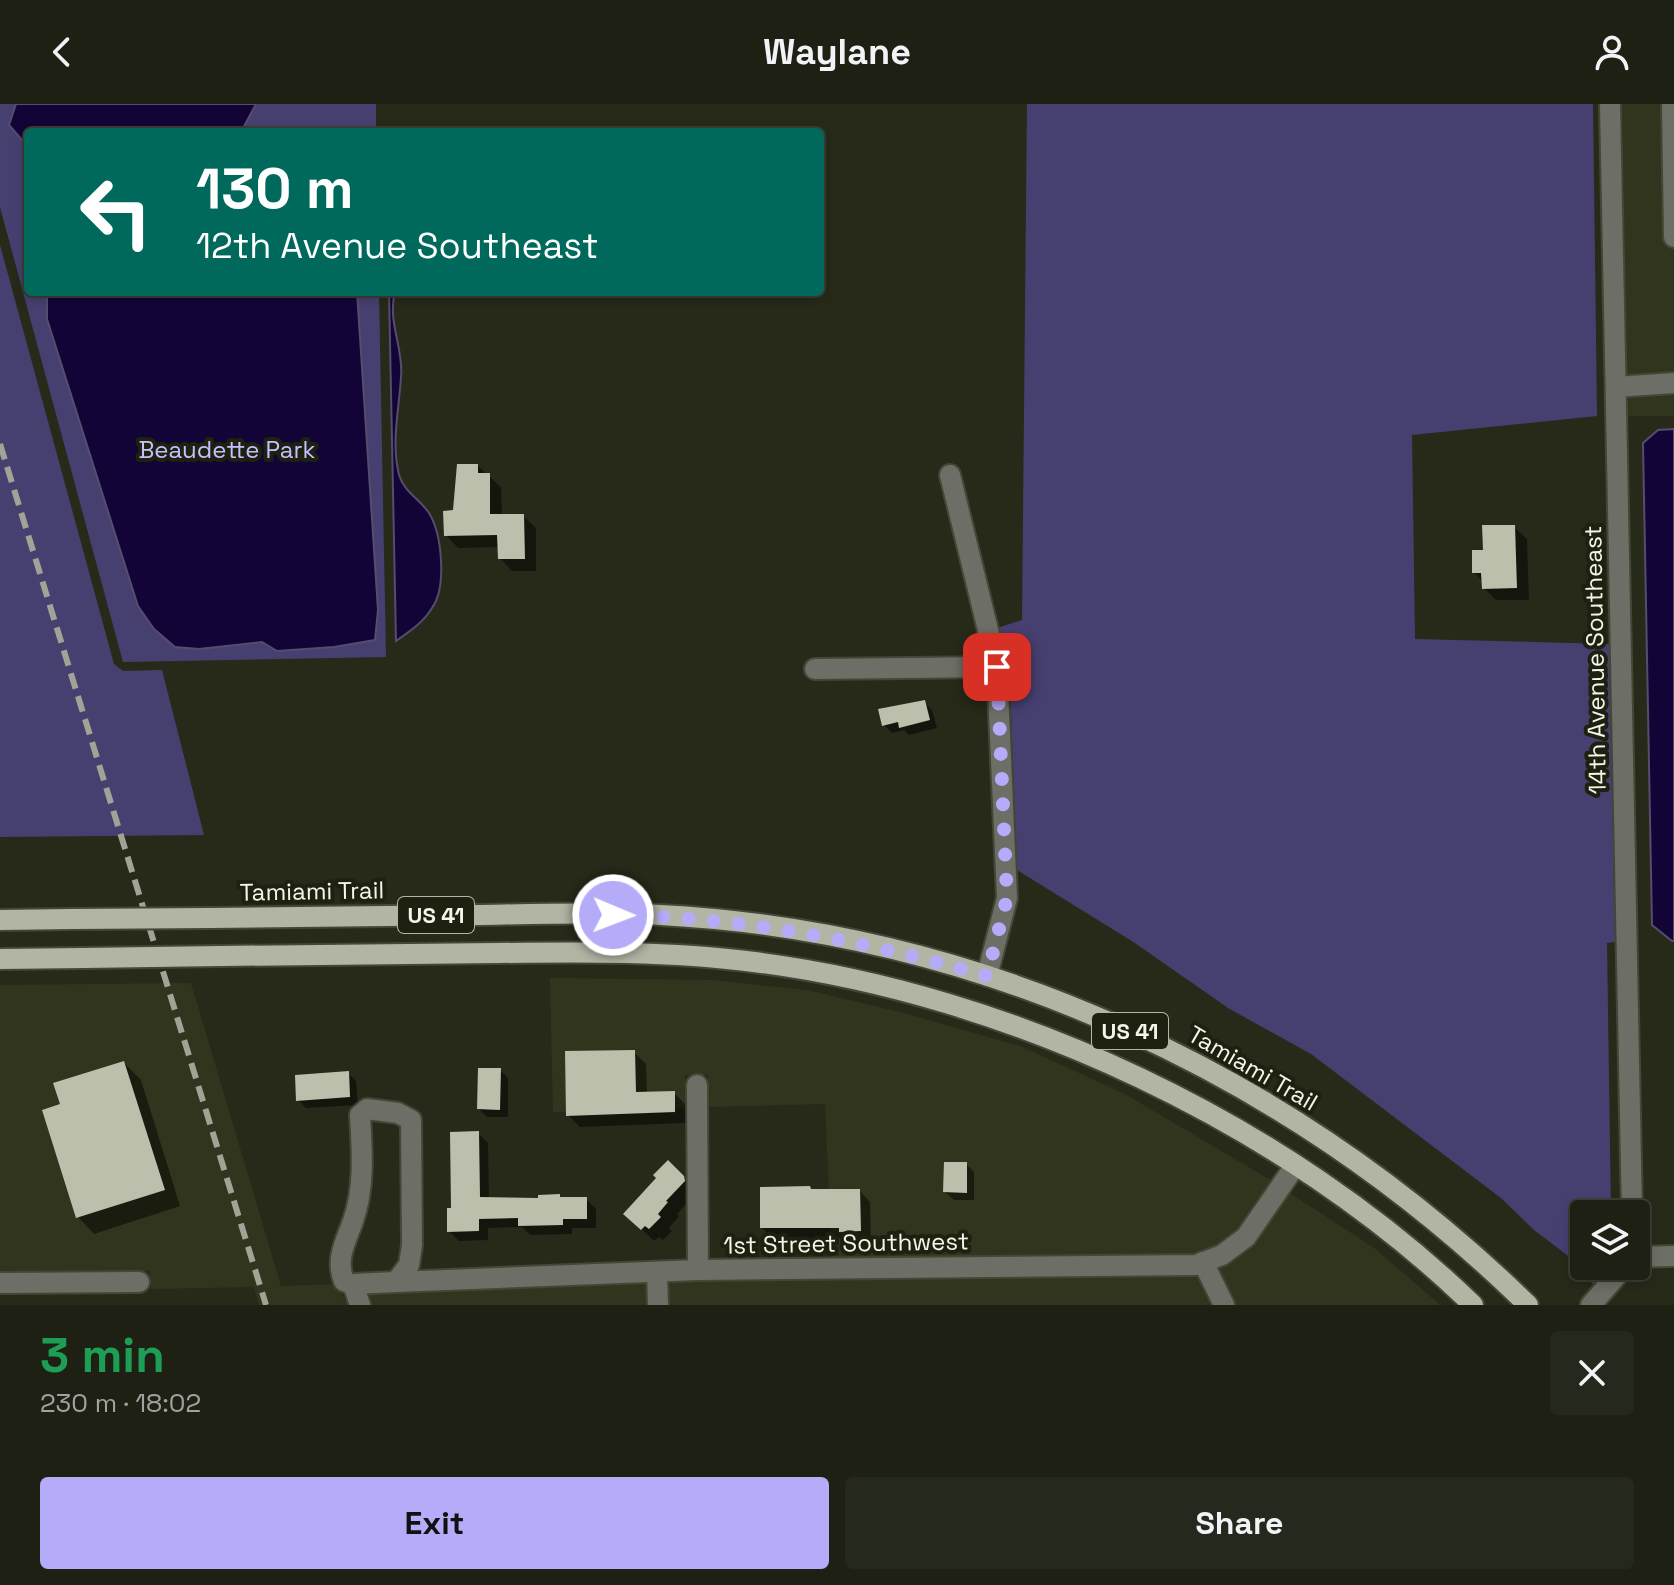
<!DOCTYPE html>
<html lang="en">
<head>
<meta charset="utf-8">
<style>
  body { margin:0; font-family:"Space Grotesk",sans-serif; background:#25281c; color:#f1f3f6; height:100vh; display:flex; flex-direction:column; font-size:30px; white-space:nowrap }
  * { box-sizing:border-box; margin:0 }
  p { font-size:26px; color:#a0a3a0 }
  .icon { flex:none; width:44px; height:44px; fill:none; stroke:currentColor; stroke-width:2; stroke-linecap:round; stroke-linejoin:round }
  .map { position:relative; height:1201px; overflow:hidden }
  .panel { display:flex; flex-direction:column; background:#1d2013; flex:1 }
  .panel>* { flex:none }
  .banner { position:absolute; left:24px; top:24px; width:800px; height:168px; border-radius:8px; box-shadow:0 4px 12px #0003,0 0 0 2px #3b3e33; background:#00695c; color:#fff; overflow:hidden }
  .buttons { position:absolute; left:1570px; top:1096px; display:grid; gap:16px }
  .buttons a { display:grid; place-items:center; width:80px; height:80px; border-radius:8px; background:#1d2013; box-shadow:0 4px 12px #0003,0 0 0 2px #3b3e33; font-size:40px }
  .pin { position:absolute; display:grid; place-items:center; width:68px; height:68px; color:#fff; margin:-34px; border-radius:16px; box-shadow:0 4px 12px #0006 }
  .me { position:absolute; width:88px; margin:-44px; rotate:91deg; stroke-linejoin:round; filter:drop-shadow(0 0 6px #0008) }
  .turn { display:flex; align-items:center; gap:28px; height:168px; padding:0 40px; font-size:36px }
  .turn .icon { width:104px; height:104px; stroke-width:2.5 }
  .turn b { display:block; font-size:56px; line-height:68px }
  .round { display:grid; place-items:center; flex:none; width:84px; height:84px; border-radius:8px; background:#25281c }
  .headline { display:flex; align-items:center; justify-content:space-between; height:136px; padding:0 40px }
  h1 { font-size:48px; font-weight:700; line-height:60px; color:#1e9e55 }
  .button { display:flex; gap:16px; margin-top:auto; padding:16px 40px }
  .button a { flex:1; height:92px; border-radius:8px; background:#b4acf9; color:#111; font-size:32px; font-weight:700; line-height:92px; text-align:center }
  .button a+a { background:#25281c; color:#f1f3f6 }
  header { display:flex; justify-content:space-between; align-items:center; height:104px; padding:0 40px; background:#1d2013; font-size:36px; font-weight:700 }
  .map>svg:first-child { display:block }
</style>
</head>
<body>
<header><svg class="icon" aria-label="back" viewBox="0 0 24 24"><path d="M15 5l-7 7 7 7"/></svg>Waylane<svg class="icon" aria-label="person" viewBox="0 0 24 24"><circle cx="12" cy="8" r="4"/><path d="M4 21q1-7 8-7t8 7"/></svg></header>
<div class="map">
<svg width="1674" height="1201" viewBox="0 0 1674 1201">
  <rect width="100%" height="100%" fill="#272a19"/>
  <!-- built -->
  <g fill="#32351e">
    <polygon points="1622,0 1674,0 1674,312 1628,312"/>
    <polygon points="550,874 713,876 807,886 904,909 1020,942 1125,990 1272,1077 1238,1126 1216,1142 1194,1151 832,1154 825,1000 708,1003 708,971 685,971 685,1004 553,1008"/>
    <polygon points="191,879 281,1182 341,1180 342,1190 348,1201 259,1201 254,1183 151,1185 150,1167 0,1169 0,881"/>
    <polygon points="1290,1089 1377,1146 1440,1201 372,1201 369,1189 698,1177 1196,1171 1227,1161 1254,1141"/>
  </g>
  <!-- green -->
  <g fill="#464071">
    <polygon points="0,0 376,0 376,28 28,28 28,188 379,188 386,553 123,558 0,103"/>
    <polygon points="1027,0 1593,0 1597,312 1412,331 1415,535 1609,540 1615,838 1607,839 1611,1110 1584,1110 1584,1162 1597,1162 1594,1181 1567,1151 1534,1126 1501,1094 1311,950 1228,904 1135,839 1017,766 1009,553 985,553 985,528 1022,516"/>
    <polygon points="0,141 114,560 123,567 162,566 204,731 0,733"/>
  </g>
  <!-- water -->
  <g fill="#130437" stroke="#564c6d" stroke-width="2">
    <polygon points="16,0 256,0 241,28 28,28 28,43 9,21"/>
    <polygon points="47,188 357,188 378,506 375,536 334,543 277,547 262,538 199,545 175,543 154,525 138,502 47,215"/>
    <path d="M389,188H395C387,217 404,245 401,273C399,306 391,338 399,371C404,388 420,395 429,409C442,430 447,483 432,504C423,519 410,527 396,537Z"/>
    <polygon points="1674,325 1674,837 1672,837 1652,821 1643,339 1658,326"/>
  </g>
  <!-- shadow -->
  <g fill="#0007">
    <polygon points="478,362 501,383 502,412 523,412 536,424 536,467 512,467 500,454 499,443 458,444 446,431"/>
    <polygon points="1514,423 1527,435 1529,496 1496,496 1484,484 1483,478 1474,468 1485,448"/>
    <polygon points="924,598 932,606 937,624 909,631 904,626 892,629 884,621"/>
    <polygon points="634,948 646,960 647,990 674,989 686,1001 686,1019 580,1023 568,1011"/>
    <polygon points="124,959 141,976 180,1102 94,1130 78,1113 62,1002"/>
    <polygon points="500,966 508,974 508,1013 487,1013 479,1005"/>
    <polygon points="348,969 356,977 358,1001 306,1004 298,996"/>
    <polygon points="478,1029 488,1039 489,1095 586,1095 596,1105 596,1124 572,1124 572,1130 530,1131 522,1123 488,1124 488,1136 459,1137 449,1127"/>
    <polygon points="668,1059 696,1087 696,1090 677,1110 679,1112 669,1124 672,1127 663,1136 659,1133 654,1137 626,1110 659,1074"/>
    <polygon points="966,1060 974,1068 974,1096 954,1096 945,1088"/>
    <polygon points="860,1087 870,1098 871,1137 852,1138 848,1134 773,1135 762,1124"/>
  </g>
  <!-- building -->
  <g fill="#bcbfab">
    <polygon points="457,360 478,360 478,369 490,369 490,410 524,410 525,455 498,455 497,431 444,432 443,407 453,406"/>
    <polygon points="1482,421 1515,421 1517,484 1482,485 1481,469 1472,469 1472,446 1483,446"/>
    <polygon points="925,596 930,616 899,624 898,618 882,622 878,605"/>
    <polygon points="635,946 636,988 675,987 675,1008 566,1012 565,947"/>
    <polygon points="124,957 165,1086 76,1114 42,1006 60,1000 53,979"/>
    <polygon points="478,964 501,964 500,1006 477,1005"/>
    <polygon points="349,967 350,993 296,997 295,971"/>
    <polygon points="479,1027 480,1093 538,1094 538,1091 560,1090 560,1093 587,1093 587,1115 563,1115 563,1121 518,1122 518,1114 479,1115 479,1127 447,1128 447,1104 451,1104 450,1028"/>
    <polygon points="668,1056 684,1072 685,1077 666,1097 668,1098 658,1110 661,1113 649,1125 645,1122 641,1126 623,1110 656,1074 653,1071"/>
    <polygon points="944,1058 967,1058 967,1089 943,1088"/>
    <polygon points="810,1082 811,1085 860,1085 861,1127 839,1128 839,1124 760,1124 760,1083"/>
  </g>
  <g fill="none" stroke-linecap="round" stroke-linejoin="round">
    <defs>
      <g id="minor">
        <polyline points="1610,0 1632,1110"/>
        <polyline points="1672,0 1674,133"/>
        <polyline points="1616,283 1674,279"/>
        <polyline points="950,371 997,563 1007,794 987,872"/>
        <polyline points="815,565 997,563"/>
        <polyline points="697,981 698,1166"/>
        <polyline points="1636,1153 1674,1152"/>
        <polyline points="1203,1158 1224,1201"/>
        <polyline points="657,1168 658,1201"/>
        <path d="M396,1178L409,1161L412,1141L411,1016L398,1009L367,1005L360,1011C362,1046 365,1083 353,1117C346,1137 335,1155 344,1177L353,1180L396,1178L698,1166L1196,1161L1222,1151L1246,1133L1295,1062"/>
        <polyline points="0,1179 139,1178"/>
        <polyline points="353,1180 360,1201"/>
        <polyline points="1591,1201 1625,1162"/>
      </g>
      <g id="major">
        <path d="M210,814C298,813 386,812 475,811C536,810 599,808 660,811C987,828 1296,974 1528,1201"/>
        <polyline points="0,816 72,815"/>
        <path d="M221,852C313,851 405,850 497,849C583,848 669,847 754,858C1010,890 1288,1021 1473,1201"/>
        <polyline points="0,855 83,854"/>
      </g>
    </defs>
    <!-- minor casing -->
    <use href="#minor" stroke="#444636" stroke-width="24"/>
    <!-- major casing -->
    <use href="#major" stroke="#444636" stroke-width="24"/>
    <!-- minor -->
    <use href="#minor" stroke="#6d6e66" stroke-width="20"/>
    <!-- major -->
    <use href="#major" stroke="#b2b5a4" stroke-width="20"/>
    <!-- rail -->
    <polyline stroke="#a1a396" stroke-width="6" stroke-dasharray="16 8" stroke-linecap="butt" points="0,340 266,1201"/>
    <defs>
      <g id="major-bridge">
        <polyline points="72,815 210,814"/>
        <polyline points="83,854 221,852"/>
      </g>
    </defs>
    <!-- major-bridge casing -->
    <use href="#major-bridge" stroke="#444636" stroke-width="24" stroke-linecap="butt"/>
    <!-- major-bridge -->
    <use href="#major-bridge" stroke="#b2b5a4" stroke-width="20"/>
  </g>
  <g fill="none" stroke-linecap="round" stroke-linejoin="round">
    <!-- route -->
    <path stroke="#b4acf9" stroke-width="14" stroke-dasharray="0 25.2" d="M613,811C741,813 864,837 987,872L1007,794L997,563"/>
  </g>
  <g text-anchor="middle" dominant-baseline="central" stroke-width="8" stroke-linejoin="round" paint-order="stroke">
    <!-- shield labels -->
    <g fill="#1e2010" stroke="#b4b5a9" stroke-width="2">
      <rect x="398" y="793" width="76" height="36" rx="6"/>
      <rect x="1092" y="909" width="76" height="36" rx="6"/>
    </g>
    <g font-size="22" font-weight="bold" fill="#f4f5eb">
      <text x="436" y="811">US 41</text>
      <text x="1130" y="927">US 41</text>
    </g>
    <!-- park labels -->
    <g font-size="24" fill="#c4c0fe" stroke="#1e2010">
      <text x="227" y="345">Beaudette Park</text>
    </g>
    <!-- street labels -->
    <g font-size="24" fill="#f4f5eb" stroke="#1e2010">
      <text transform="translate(1595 556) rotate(-91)">14th Avenue Southeast</text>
      <text transform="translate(312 787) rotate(-1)">Tamiami Trail</text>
      <text transform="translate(1253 964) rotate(30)">Tamiami Trail</text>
      <text transform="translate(846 1139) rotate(-1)">1st Street Southwest</text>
    </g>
  </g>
</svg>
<div class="buttons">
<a><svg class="icon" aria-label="layers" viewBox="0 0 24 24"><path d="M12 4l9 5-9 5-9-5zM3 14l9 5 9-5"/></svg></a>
</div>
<div class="pin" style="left:997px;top:563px;background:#d93025"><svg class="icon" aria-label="arrive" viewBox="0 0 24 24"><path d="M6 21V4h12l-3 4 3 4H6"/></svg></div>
<svg class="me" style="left:613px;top:811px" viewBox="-20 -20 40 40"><circle r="17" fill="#b4acf9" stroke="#fff" stroke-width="3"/><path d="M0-11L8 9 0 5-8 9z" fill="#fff"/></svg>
<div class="banner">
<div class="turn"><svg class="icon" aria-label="left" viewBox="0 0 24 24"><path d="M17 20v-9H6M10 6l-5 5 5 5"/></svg><div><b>130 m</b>12th Avenue Southeast</div></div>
</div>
</div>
<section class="panel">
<div class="headline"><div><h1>3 min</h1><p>230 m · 18:02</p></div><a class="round"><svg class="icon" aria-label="close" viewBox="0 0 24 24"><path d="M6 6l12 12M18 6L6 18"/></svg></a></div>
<div class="button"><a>Exit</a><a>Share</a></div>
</section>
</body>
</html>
